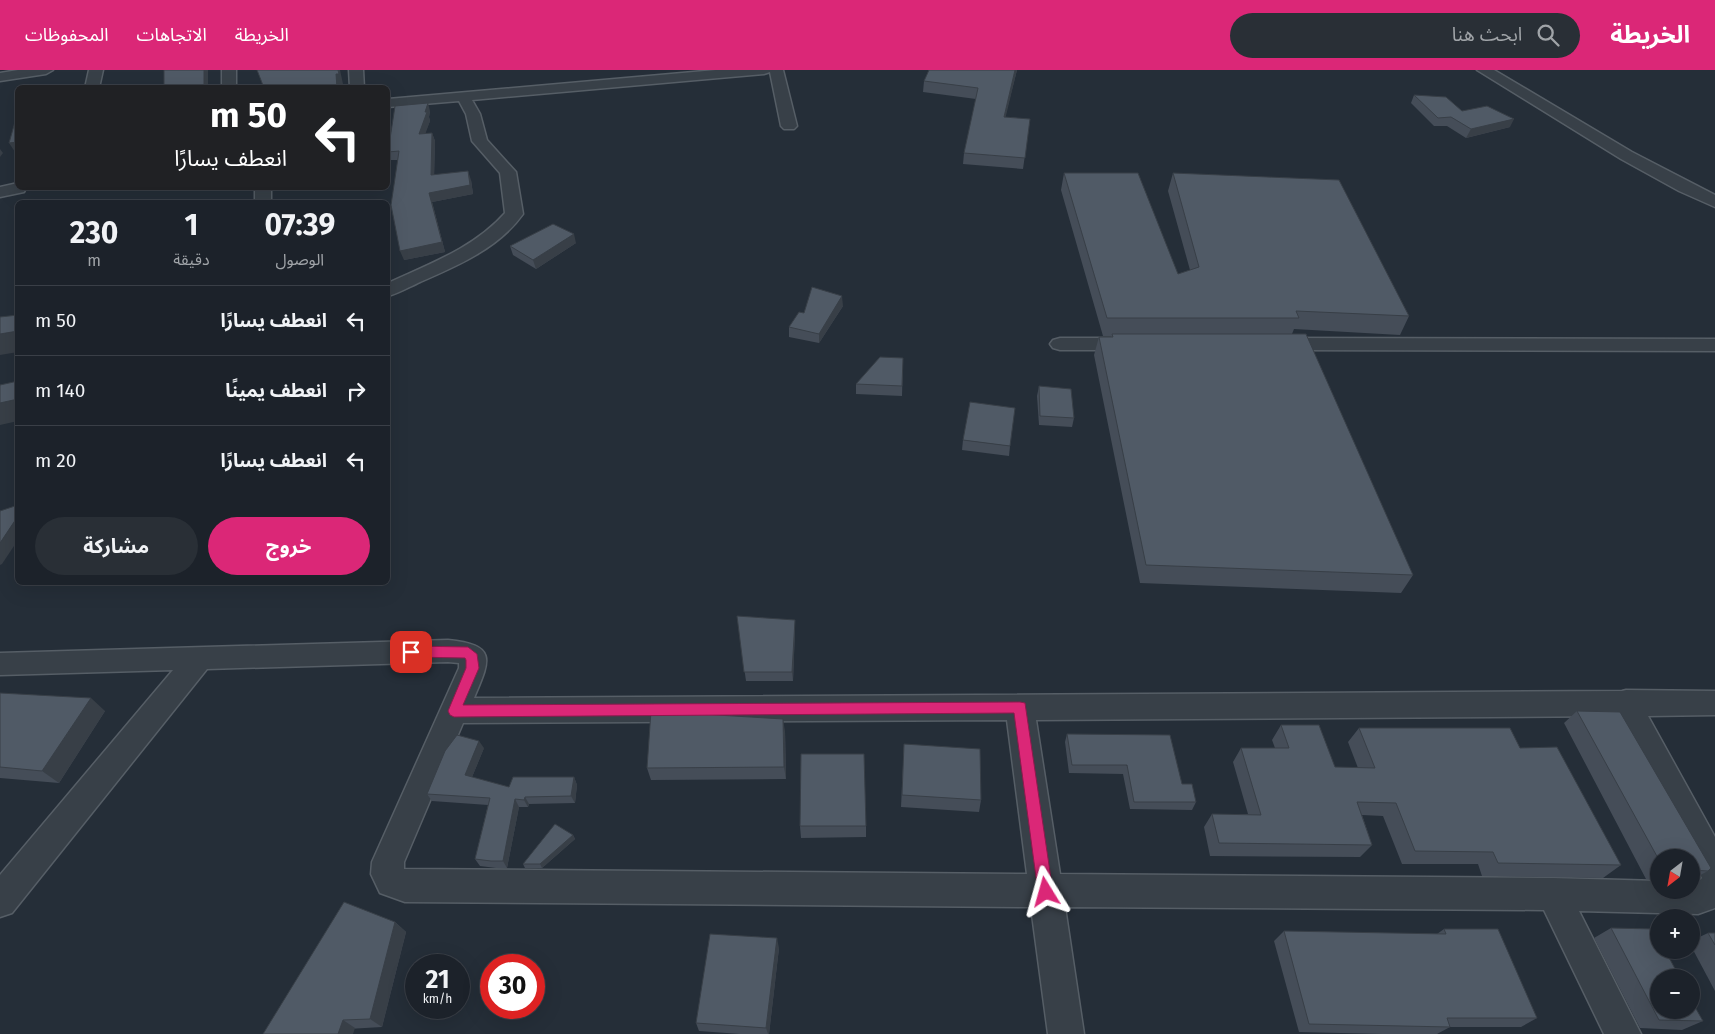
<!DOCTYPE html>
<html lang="ar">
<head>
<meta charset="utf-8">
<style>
  body { margin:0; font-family:"Fira Sans","Noto Sans Arabic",sans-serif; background:#292f36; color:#f1f3f6; direction:rtl; height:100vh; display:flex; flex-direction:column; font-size:19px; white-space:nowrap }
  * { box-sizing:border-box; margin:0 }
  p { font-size:16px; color:#a0a4a8 }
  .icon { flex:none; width:28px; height:28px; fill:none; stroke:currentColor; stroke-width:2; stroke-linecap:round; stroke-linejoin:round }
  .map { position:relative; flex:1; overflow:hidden; direction:ltr }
  .panel { position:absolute; left:15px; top:130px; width:375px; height:385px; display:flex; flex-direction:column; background:#1c222a; border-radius:8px; box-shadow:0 5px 20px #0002,0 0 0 1px #3a3f47; direction:rtl }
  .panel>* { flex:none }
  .banner { position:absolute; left:15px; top:15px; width:375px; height:105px; border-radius:8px; box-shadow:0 5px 20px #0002,0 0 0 1px #3a3f47; direction:rtl; background:#202124; color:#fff; overflow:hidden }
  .needle { width:32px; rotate:211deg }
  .controls { position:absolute; left:1650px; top:779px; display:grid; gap:10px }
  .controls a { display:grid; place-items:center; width:50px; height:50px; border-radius:50%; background:#1c222a; box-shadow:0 5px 20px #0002,0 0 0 1px #3a3f47; font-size:25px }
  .speed { position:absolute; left:405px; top:884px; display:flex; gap:10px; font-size:25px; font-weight:700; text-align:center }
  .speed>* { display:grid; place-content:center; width:65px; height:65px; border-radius:50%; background:#1c222a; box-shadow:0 5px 20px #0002,0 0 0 1px #3a3f47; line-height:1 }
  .speed small { font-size:12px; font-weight:400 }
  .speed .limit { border:8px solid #d22; background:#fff; color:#111 }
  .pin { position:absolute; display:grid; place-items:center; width:42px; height:42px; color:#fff; margin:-21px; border-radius:10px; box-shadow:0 2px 8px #0006 }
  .me { position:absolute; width:55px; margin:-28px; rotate:352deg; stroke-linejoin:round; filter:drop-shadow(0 0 4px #0008) }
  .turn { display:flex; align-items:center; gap:18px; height:105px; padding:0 20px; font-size:22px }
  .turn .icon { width:65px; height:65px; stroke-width:2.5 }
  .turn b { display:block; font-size:35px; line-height:42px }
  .eta { display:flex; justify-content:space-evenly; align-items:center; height:85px; text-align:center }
  .eta b { font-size:30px; font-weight:700; line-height:35px }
  .primary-button { display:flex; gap:10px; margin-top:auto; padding:10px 20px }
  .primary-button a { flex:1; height:58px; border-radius:30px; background:#db2777; color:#fff; font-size:20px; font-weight:700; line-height:58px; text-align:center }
  .primary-button a+a { background:#292f36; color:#f1f3f6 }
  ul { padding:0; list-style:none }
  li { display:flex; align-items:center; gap:15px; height:70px; padding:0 20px; border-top:1px solid #3a3f47 }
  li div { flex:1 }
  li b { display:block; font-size:19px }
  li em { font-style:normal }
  header { display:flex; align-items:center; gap:30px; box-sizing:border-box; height:70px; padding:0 25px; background:#db2777; color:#fff }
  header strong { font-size:24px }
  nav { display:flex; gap:28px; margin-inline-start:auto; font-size:18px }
  .search { width:350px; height:45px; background:#292f36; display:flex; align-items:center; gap:12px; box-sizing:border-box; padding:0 18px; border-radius:28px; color:#a0a4a8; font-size:19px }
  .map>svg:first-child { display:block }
</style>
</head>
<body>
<header>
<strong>الخريطة</strong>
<div class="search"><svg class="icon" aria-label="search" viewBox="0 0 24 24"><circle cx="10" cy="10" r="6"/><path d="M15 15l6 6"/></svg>ابحث هنا</div>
<nav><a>الخريطة</a><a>الاتجاهات</a><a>المحفوظات</a></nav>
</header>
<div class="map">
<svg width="1715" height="964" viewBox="0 0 1715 964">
  <rect width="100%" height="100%" fill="#252e38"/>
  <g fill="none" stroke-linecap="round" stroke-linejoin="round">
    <defs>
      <g id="minor">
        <polygon points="18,0 53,0 46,4 0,11 0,3"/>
        <polygon points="89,0 103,0 99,18 85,18"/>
        <rect x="222" y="0" width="14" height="18"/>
        <polygon points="349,0 363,0 364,18 350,18"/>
        <path d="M716,0H783L797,56L794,59H784L781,56L770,2L764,4L472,30L480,44L487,70L516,102L523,144C499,178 457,196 420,212C409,217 399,223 388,226V213C429,194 474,178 505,143L500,103L472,71L466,44L459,31L388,37V29Z"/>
        <polygon points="1477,0 1494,0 1632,82 1715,125 1715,137 1679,121 1621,89"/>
        <polygon points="18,113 18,118 26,118 24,122 0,127 0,117"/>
        <rect x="255" y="118" width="16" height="14"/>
        <polygon points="1060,268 1130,268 1137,270 1140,274 1137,278 1130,280 1060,280 1053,278 1050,274 1053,270"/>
        <polygon points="1278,268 1715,269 1715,281 1278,280 1271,278 1268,274 1271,270"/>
        <path d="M448,570C498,575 490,590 474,628L1622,621L1626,620L1715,621V645L1648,646L1715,767V838L1698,844L1579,841L1641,964H1604L1544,840L1065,837L1084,964H1048L1031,837L405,832L380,823L371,804L372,792L459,598V593L448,592L207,599L12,843L0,847V805L173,600L0,605V583ZM1619,646L1702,808L1698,812L1691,811V820H1659V811L1553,808L1060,804L1036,650ZM1007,650L1027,804L404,799V792L463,653Z"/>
      </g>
    </defs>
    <!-- minor casing -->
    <use href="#minor" stroke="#565e66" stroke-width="3"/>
    <!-- minor -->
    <use href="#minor" fill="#384048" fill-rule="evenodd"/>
  </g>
  <!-- wall -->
  <g fill="#454d58">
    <polygon points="1017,0 1005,47 1030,49 1023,99 963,94 964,83 976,29 923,22 924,11"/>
    <polygon points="1414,25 1510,57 1466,68 1447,56 1434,56 1411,33"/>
    <polygon points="430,41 429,47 430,51 425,63 432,63 435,71 434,105 471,110 473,124 432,132 445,182 404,190 398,90 390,90 388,83 388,78"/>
    <polygon points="1064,103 1178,204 1190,200 1168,121 1173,103 1409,246 1400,265 1294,259 1292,264 1413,505 1401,523 1140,513 1094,285 1099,267 1111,267 1111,266 1103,266 1061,120"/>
    <polygon points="576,173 536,199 513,185 510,176"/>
    <polygon points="843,236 819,273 789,267 789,257 804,243"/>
    <polygon points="903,288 902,326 856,324 856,314"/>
    <polygon points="1039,316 1074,348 1072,357 1039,355 1037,326"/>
    <polygon points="963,370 1010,376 1009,386 962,380"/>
    <polygon points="737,546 795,559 793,611 746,611"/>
    <polygon points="0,623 105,641 59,713 0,708"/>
    <polygon points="1577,641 1708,801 1691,810 1691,788 1659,788 1659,810 1646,809 1564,653"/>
    <polygon points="1281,655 1335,697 1358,698 1348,672 1359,658 1520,678 1621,795 1603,808 1482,806 1478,794 1402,794 1383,746 1362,745 1372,775 1360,787 1210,786 1204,757 1212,744 1248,744 1233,692 1241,678 1275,678 1272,670"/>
    <polygon points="785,661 786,709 651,710 647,698"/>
    <polygon points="1067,664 1196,732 1192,740 1130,739 1123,704 1069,703 1065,672"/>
    <polygon points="904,674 981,730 979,742 901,737"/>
    <polygon points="484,678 472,707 509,717 574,707 577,715 575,733 529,734 528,737 519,737 507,798 496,798 480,796 475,789 488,735 432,731 427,724"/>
    <polygon points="800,756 866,756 866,767 801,768"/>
    <polygon points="573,765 575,769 542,798 525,798 523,794"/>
    <polygon points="395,852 406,862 382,957 263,964"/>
    <polygon points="1611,858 1703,951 1682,960 1640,958 1594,868"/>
    <polygon points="1444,859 1537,948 1521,957 1450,957 1437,964 1382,964 1299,962 1274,871 1284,861 1437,864"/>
    <polygon points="1708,863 1715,863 1715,921 1691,876 1691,871"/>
    <polygon points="779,878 769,964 740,964 699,961 696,953"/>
  </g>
  <!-- shaded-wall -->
  <g fill="#383f47">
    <rect x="204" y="0" width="4" height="18"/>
    <polygon points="338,0 340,0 343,14 340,15 341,18 337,18 336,4"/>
    <polygon points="1015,0 1017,0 1003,58 1004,47"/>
    <polygon points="428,33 430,41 429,47 430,51 422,73 419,64"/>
    <polygon points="1514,49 1510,57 1466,68 1471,59"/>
    <polygon points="432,63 435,71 434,114 431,105"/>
    <polygon points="18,72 18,82 15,82 9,73"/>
    <polygon points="0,79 3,83 0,87"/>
    <polygon points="468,101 471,110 473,124 432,132 445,182 404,190 400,181 429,123"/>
    <polygon points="574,164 576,173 536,199 533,190"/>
    <polygon points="842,226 843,236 819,273 819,264"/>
    <polygon points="18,261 18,282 0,285 0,264"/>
    <polygon points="18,329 18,351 0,355 0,333"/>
    <polygon points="18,446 18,470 2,494 0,495 0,473"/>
    <polygon points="795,550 795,559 793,611 792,602"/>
    <polygon points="91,628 105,641 59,713 42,701"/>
    <polygon points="783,649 785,661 786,709 784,697"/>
    <polygon points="479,671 484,678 470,712 465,705"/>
    <polygon points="574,707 577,715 575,733 571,726"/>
    <polygon points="525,727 529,734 528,737 524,730"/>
    <polygon points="515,729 519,737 507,798 503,791"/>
    <polygon points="573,765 575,769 542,798 540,794"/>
    <polygon points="395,852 406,862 382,957 370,949"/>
    <polygon points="777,868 779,878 769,964 768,964 766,958"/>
    <polygon points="343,950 355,958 353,964 338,964"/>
  </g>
  <!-- building -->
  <g fill="#505a66" stroke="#383f47">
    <rect x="164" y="0" width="40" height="18"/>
    <polygon points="257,0 338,0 339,4 336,4 337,18 264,18"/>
    <polygon points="929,0 1015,0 1004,47 1030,49 1025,88 964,83 978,18 924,11"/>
    <polygon points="1414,25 1446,27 1462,41 1487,36 1514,49 1471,59 1451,47 1438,48"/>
    <polygon points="428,33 425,42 427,42 419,64 432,63 431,105 468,101 470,115 429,123 442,172 400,181 391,135 399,81 388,82 395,36"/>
    <polygon points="17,45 18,72 9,73"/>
    <polygon points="1064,103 1138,103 1178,204 1199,197 1173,103 1339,110 1409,246 1296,241 1299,248 1107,248"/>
    <polygon points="343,130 342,132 322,132"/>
    <polygon points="553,154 574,164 533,190 510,176"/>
    <polygon points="812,217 842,226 819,264 789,257 799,242 804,243"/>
    <polygon points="18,245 18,261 0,264 0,247"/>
    <polygon points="1112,264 1306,264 1413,505 1146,495 1099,267 1113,267"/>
    <polygon points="880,287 903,288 902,316 856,314"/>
    <polygon points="18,311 18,329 0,333 0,315"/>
    <polygon points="1039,316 1071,319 1074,348 1040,346"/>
    <polygon points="970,332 1015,338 1010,376 963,370"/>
    <polygon points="18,435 18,446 0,473 0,441"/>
    <polygon points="737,546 795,550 792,602 744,602"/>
    <polygon points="0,623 91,628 42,701 0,697"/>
    <polygon points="651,641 783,649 784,697 647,698"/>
    <polygon points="1577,641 1620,642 1711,798 1708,801 1691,800 1691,788 1659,788 1659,790"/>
    <polygon points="1281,655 1319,655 1335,697 1375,698 1359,658 1510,658 1520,678 1557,677 1621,795 1498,793 1493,782 1415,781 1396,733 1357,732 1372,775 1219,773 1212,744 1261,745 1241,678 1289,678"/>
    <polygon points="1067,664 1170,665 1182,714 1192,714 1196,732 1134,732 1127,695 1072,695"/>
    <polygon points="457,665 479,671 465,705 509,717 513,707 574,707 571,726 525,727 524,730 515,729 503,791 491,791 475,789 490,728 427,724 445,681"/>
    <polygon points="904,674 980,679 981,730 902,725"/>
    <polygon points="801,684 864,684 866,756 800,756"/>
    <polygon points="555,754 573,765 540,794 523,794"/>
    <polygon points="344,832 395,852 370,949 343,950 338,964 263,964"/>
    <polygon points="1611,858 1654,859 1659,867 1659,880 1665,880 1680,908 1659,908 1659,940 1691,940 1691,930 1703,951 1659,950"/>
    <polygon points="1444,859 1498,859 1537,948 1447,948 1450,957 1309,954 1284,861 1446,864"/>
    <polygon points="1708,863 1715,863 1715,875"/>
    <polygon points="710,864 777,868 766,958 696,953"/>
  </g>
  <!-- route -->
  <polygon fill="#db2777" stroke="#8e194d" points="411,576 468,577 477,584 479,598 463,635 1020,632 1025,633 1053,822 1051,827 1046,829 1041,827 1038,822 1014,643 454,647 450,645 448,641 466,598 466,590 465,588 411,587 407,585 405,582 407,578"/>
</svg>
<div class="controls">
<a><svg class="needle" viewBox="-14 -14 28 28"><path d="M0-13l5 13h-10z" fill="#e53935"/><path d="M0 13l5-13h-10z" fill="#a0a4a8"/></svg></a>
<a>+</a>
<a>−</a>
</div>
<div class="speed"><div>21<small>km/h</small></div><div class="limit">30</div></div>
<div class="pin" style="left:411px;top:582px;background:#d93025"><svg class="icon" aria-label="arrive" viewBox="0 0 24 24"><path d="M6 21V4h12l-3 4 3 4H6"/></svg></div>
<svg class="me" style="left:1046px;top:822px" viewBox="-20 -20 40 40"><path d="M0-17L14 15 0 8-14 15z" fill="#db2777" stroke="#fff" stroke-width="4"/></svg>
<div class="banner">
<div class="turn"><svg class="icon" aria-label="left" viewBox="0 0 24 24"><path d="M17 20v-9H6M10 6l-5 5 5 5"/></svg><div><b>50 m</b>انعطف يسارًا</div></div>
</div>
<section class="panel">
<div class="eta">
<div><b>07:39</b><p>الوصول</p></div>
<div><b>1</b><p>دقيقة</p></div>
<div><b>230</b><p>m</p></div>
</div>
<ul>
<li><svg class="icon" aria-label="left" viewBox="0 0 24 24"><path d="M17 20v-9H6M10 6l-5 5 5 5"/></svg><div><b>انعطف يسارًا</b></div><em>50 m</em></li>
<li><svg class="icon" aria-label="right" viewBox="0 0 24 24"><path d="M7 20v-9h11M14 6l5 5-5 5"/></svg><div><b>انعطف يمينًا</b></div><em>140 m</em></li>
<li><svg class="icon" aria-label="left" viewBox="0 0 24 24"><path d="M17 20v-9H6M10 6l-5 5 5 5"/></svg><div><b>انعطف يسارًا</b></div><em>20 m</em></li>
</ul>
<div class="primary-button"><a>خروج</a><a>مشاركة</a></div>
</section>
</div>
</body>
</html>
